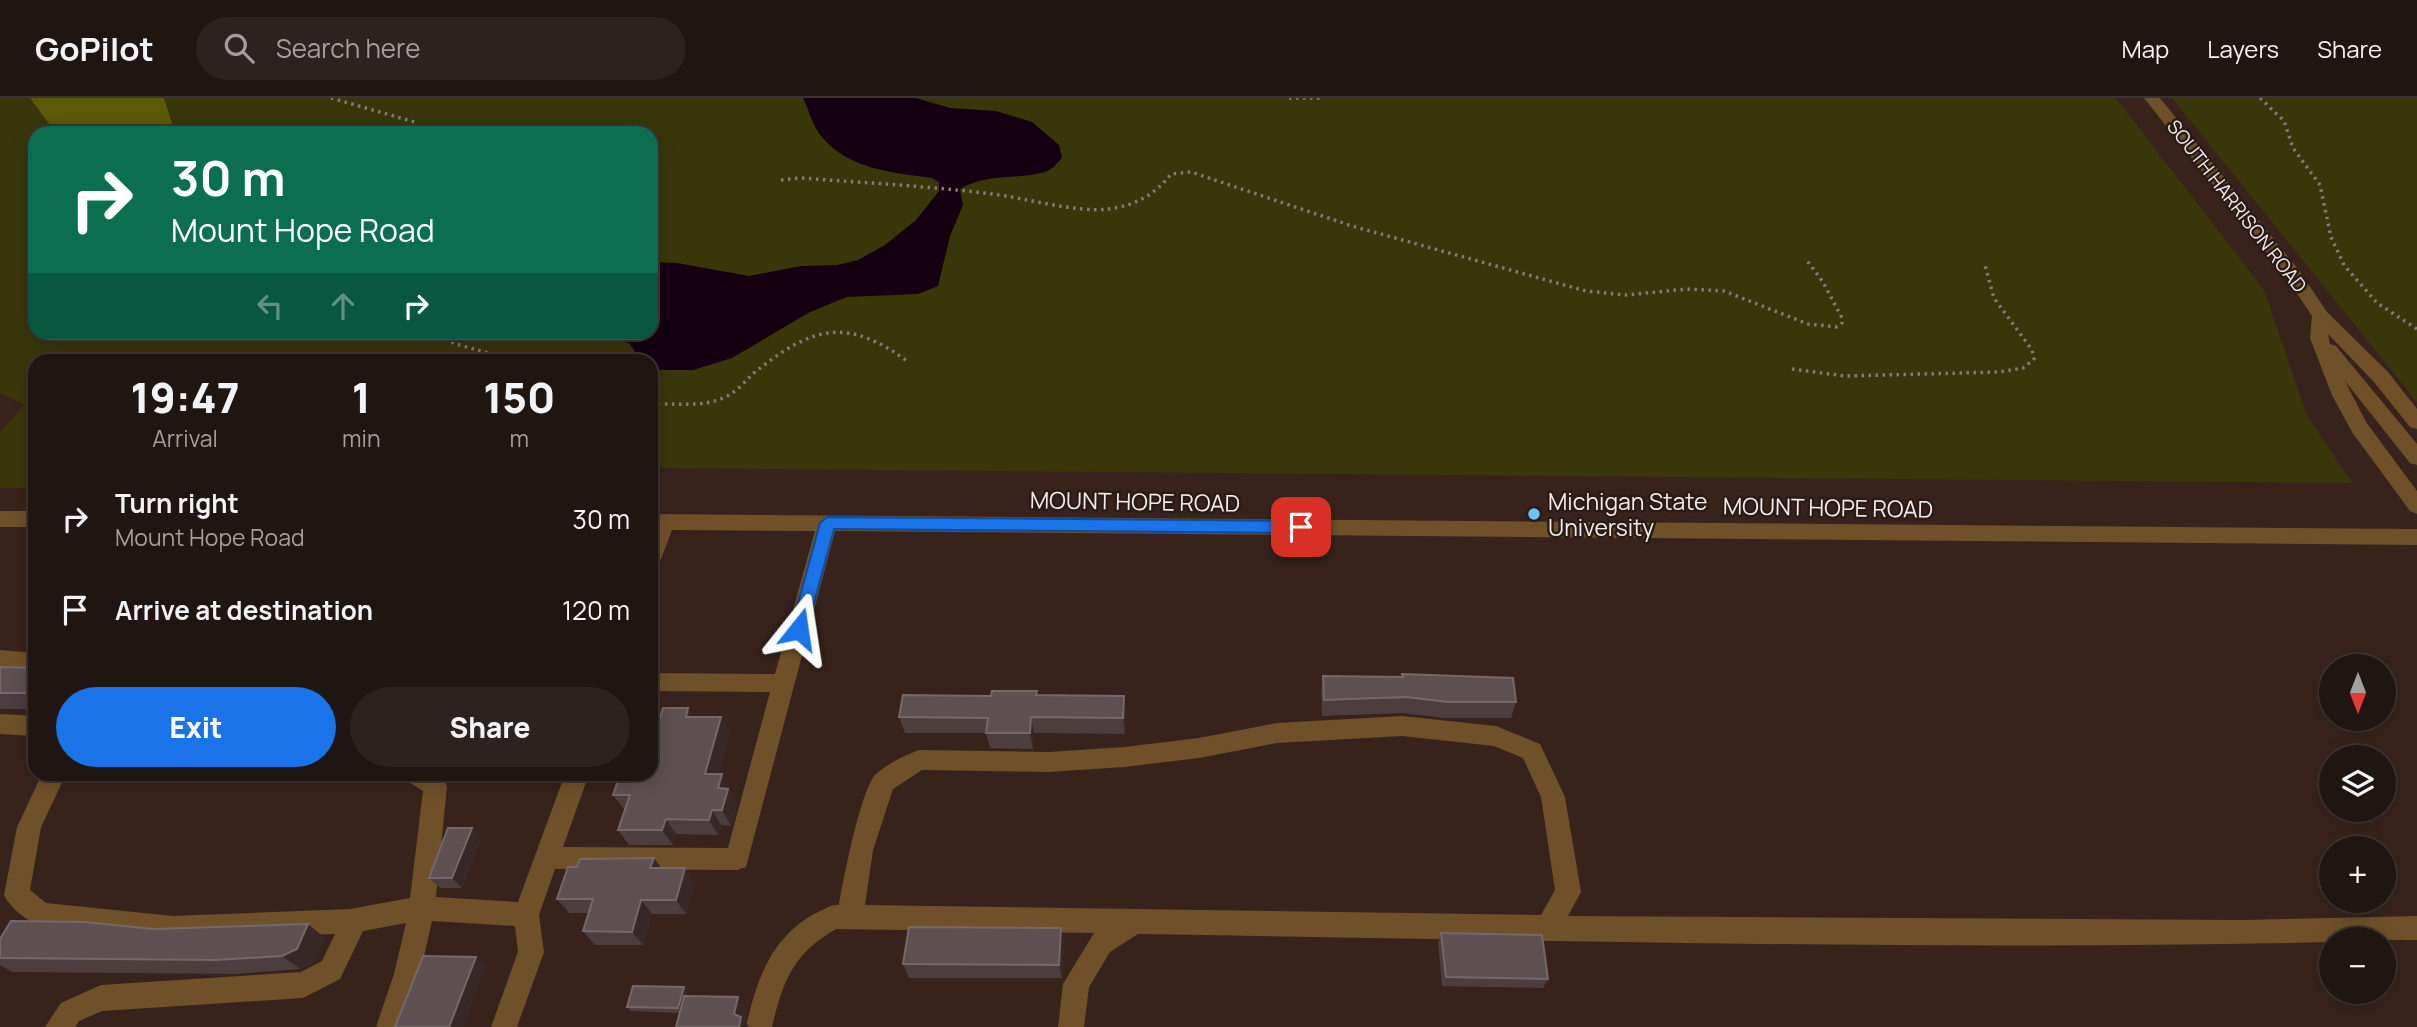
<!DOCTYPE html>
<html lang="en">
<head>
<meta charset="utf-8">
<style>
  body { margin:0; font-family:Manrope,sans-serif; background:#2c221f; color:#f1f3f6; height:100vh; display:flex; flex-direction:column; font-size:26px; white-space:nowrap }
  * { box-sizing:border-box; margin:0 }
  p { font-size:23px; color:#a19f9f }
  .icon { flex:none; width:38px; height:38px; fill:none; stroke:currentColor; stroke-width:2; stroke-linecap:round; stroke-linejoin:round }
  .map { position:relative; flex:1; overflow:hidden }
  .side { position:absolute; left:28px; top:256px; width:630px; height:427px; display:flex; flex-direction:column; background:#1f1511; border-radius:21px; box-shadow:0 4px 18px #0003,0 0 0 2px #3c3431 }
  .side>* { flex:none }
  .guide { position:absolute; left:28px; top:28px; width:630px; height:214px; border-radius:21px; box-shadow:0 4px 18px #0003,0 0 0 2px #3c3431; background:#0b6e4f; color:#fff; overflow:hidden }
  .needle { width:46px; rotate:180deg }
  .controls { position:absolute; left:2319px; top:556px; display:grid; gap:14px }
  .controls a { display:grid; place-items:center; width:77px; height:77px; border-radius:50%; background:#1f1511; box-shadow:0 4px 18px #0003,0 0 0 2px #3c3431; font-size:35px }
  .pin { position:absolute; display:grid; place-items:center; width:60px; height:60px; color:#fff; margin:-30px; border-radius:14px; box-shadow:0 4px 10px #0006 }
  .me { position:absolute; width:77px; margin:-38px; rotate:15deg; stroke-linejoin:round; filter:drop-shadow(0 0 5px #0008) }
  .turn { display:flex; align-items:center; gap:24px; height:147px; padding:0 28px; font-size:32px }
  .turn .icon { width:91px; height:91px; stroke-width:2.5 }
  .turn b { display:block; font-size:49px; line-height:60px }
  .lanes { display:flex; align-items:center; height:66px; padding:0 28px; background:#0003; justify-content:center; gap:35px; direction:ltr }
  .lanes .off { opacity:.35 }
  .eta { display:flex; justify-content:space-evenly; align-items:center; height:119px; text-align:center }
  .eta b { font-size:42px; font-weight:800; line-height:49px }
  .action { display:flex; gap:14px; margin-top:auto; padding:14px 28px }
  .action a { flex:1; height:80px; border-radius:42px; background:#1a73e8; color:#fff; font-size:28px; font-weight:800; line-height:80px; text-align:center }
  .action a+a { background:#2c221f; color:#f1f3f6 }
  ul { padding:0; list-style:none }
  li { display:flex; align-items:center; gap:21px; height:91px; padding:0 28px }
  li div { flex:1 }
  li b { display:block; font-size:26px }
  li em { font-style:normal }
  header { display:flex; align-items:center; gap:42px; box-sizing:border-box; height:98px; padding:0 35px; background:#1f1511; border-bottom:2px solid #3c3431 }
  header strong { font-size:33px }
  nav { display:flex; gap:38px; margin-inline-start:auto; font-size:24px }
  .search { width:490px; height:63px; background:#2c221f; display:flex; align-items:center; gap:18px; box-sizing:border-box; padding:0 24px; border-radius:38px; color:#a19f9f; font-size:26px }
  .map>svg:first-child { display:block }
</style>
</head>
<body>
<header>
<strong>GoPilot</strong>
<div class="search"><svg class="icon" aria-label="search" viewBox="0 0 24 24"><circle cx="10" cy="10" r="6"/><path d="M15 15l6 6"/></svg>Search here</div>
<nav><a>Map</a><a>Layers</a><a>Share</a></nav>
</header>
<div class="map">
<svg width="2417" height="929" viewBox="0 0 2417 929">
  <rect width="100%" height="100%" fill="#291c17"/>
  <!-- built -->
  <path fill="#37231c" fill-rule="evenodd" d="M0,0H2417V929H0ZM35,35H651V234H35ZM35,262H651V676H35ZM2331,569H2384V621H2331ZM2331,660H2384V712H2331ZM2331,751H2384V803H2331ZM2331,842H2384V894H2331Z"/>
  <!-- green -->
  <g fill="#39360a" fill-rule="evenodd">
    <path d="M0,0H2116L2264,192L2306,316L2352,385L651,370V262H35V390H0V335L24,307L0,295ZM35,35H651V234H35Z"/>
    <polygon points="2172,0 2417,0 2417,304"/>
  </g>
  <!-- forest -->
  <polygon fill="#5d590a" points="30,0 164,0 175,35 56,35"/>
  <!-- water -->
  <path fill="#150012" d="M803,0H916L950,10L996,13L1032,24L1059,47L1062,60C1057,65 1052,72 1045,74C1017,82 987,75 960,91L963,107L950,138L938,188L918,196L847,199L810,214L732,260L693,272H660L651,267V262L640,261L629,245L582,235L651,234V164L677,165L749,178L801,168L837,167L858,162L885,147L916,122L939,93V84L932,80C894,75 848,71 822,39C813,29 809,12 803,0Z"/>
  <g fill="none" stroke-linecap="round" stroke-linejoin="round">
    <!-- path -->
    <g stroke="#857a75" stroke-width="3.5" stroke-dasharray="2.5 4.5" stroke-linecap="butt">
      <polyline points="331,0 418,25"/>
      <polyline points="1289,0 1324,0"/>
      <polyline points="2260,0 2284,23 2293,50 2320,87 2331,139 2344,167 2377,205 2417,231"/>
      <path d="M781,82L801,80C865,85 929,88 992,96C1026,100 1076,115 1108,111C1134,108 1155,97 1171,76L1191,74L1352,128L1586,193L1626,197L1687,191L1724,193L1808,226L1837,229L1842,225V220L1823,184L1805,160"/>
      <polyline points="433,234 456,246 513,262"/>
      <polyline points="1792,271 1845,278 1999,274 2023,270 2034,261 2032,252 1994,200 1985,167"/>
      <path d="M651,306C674,305 704,310 725,299C737,294 745,283 754,275C811,229 846,218 907,263"/>
    </g>
    <!-- minor -->
    <g fill="#6f5129" fill-rule="evenodd">
      <polygon points="2144,0 2160,0 2298,171 2327,214 2388,274 2417,311 2417,331 2410,329 2374,284 2328,236 2330,246 2336,248 2417,346 2417,367 2410,365 2345,283 2366,324 2417,393 2417,416 2410,413 2352,334 2332,297 2310,240 2312,218 2286,179"/>
      <rect x="0" y="413" width="35" height="16"/>
      <path d="M651,416L2417,431V447L835,433L746,769L737,772L555,771L539,817L544,854L517,929H491L518,854L515,828L432,823L420,876L402,929H376L394,876L406,825L363,833L340,881L303,900L102,913L79,923L75,929H45L61,905L101,887L301,874L322,863L335,836L173,842L41,828C27,823 11,811 4,797L17,729L42,676H66L41,729L30,792L46,805L173,818L350,811L410,800L423,693L407,683L403,676C420,676 439,671 447,688L436,799L518,804L565,676H589L563,749L728,750L770,594L651,593V575L775,576L815,433L672,432L658,469L651,471Z"/>
      <polygon points="0,552 35,555 35,573 0,570"/>
      <polygon points="0,616 35,618 35,638 0,636"/>
      <path d="M1402,618L1496,628L1540,646L1565,699L1581,794L1568,818L2243,822L2417,818V842H2331V844C1933,853 1536,842 1138,836L1110,854L1089,889L1084,929H1058L1063,886L1094,835L836,831C794,855 783,882 772,929H746C756,883 771,840 814,816C823,812 829,807 839,807C843,783 861,690 876,676C887,666 906,657 919,652L1049,654L1124,649L1199,640L1277,625ZM1402,638L1494,648L1523,660L1541,699L1555,792L1541,817L865,807L873,752L893,691L922,672L1049,674L1124,669L1199,660L1277,645Z"/>
    </g>
  </g>
  <!-- wall -->
  <g fill="#4c3d3f">
    <polygon points="0,569 35,570 35,611 0,611"/>
    <polygon points="1402,576 1516,604 1511,620 1444,620 1402,615 1322,618 1321,594 1323,578 1402,579"/>
    <polygon points="1037,593 1037,597 1124,598 1126,614 1125,636 1034,635 1033,651 990,650 986,635 905,635 899,619 991,598"/>
    <polygon points="693,619 730,635 718,676 722,676 737,706 731,728 721,727 718,737 676,736 673,747 629,747 618,732 625,712 613,697"/>
    <polygon points="481,740 462,790 440,790 429,780"/>
    <polygon points="654,760 661,770 695,785 686,816 652,816 643,847 595,847 583,833 588,815 569,815 557,801 577,769"/>
    <polygon points="153,831 325,840 314,864 300,871 236,876 12,874 0,867 0,841"/>
    <polygon points="1441,835 1548,881 1543,890 1442,888 1438,844"/>
    <polygon points="1064,843 1062,880 909,880 903,866"/>
    <polygon points="687,894 686,898 747,911 745,923 680,915 631,913 627,909"/>
  </g>
  <!-- shaded-wall -->
  <g fill="#362827">
    <polygon points="1124,598 1126,614 1125,636 1123,620"/>
    <polygon points="688,610 697,626 686,619"/>
    <polygon points="721,619 730,635 714,691 705,676"/>
    <polygon points="1031,619 1034,635 1033,651 1030,635"/>
    <polygon points="722,676 737,706 731,728 722,712 718,690"/>
    <polygon points="712,712 721,727 718,737 709,722"/>
    <polygon points="666,721 676,736 673,747 662,732"/>
    <polygon points="472,730 481,740 462,790 452,780"/>
    <polygon points="654,760 664,774 650,770"/>
    <polygon points="685,770 695,785 686,816 676,802"/>
    <polygon points="641,802 652,816 643,847 632,834"/>
    <polygon points="308,826 325,840 314,864 300,871 282,858"/>
    <polygon points="1061,830 1064,843 1062,880 1059,867"/>
    <polygon points="476,859 486,868 463,929 449,929"/>
    <polygon points="684,889 687,894 682,915 678,910"/>
    <polygon points="738,899 747,911 745,923 749,929 739,929 734,916"/>
  </g>
  <!-- building -->
  <g fill="#5e5051" stroke="#756868" stroke-width="2">
    <polygon points="0,569 35,570 35,595 0,595"/>
    <polygon points="1402,576 1513,580 1516,604 1448,604 1406,599 1324,602 1323,578 1403,579"/>
    <polygon points="992,593 1037,593 1036,597 1124,598 1123,620 1031,619 1030,635 986,635 988,620 899,619 903,597 991,598"/>
    <polygon points="663,610 688,610 686,619 721,619 705,676 722,676 718,690 728,691 722,712 712,712 709,722 666,721 662,732 618,732 630,697 613,697 620,676 651,676 651,619 660,620"/>
    <polygon points="448,730 472,730 452,780 429,780"/>
    <polygon points="654,760 650,770 685,770 676,802 641,802 632,834 583,833 593,801 557,801 568,769 577,769 580,761"/>
    <polygon points="11,823 85,824 153,831 308,826 297,851 282,858 216,862 0,860 0,841"/>
    <polygon points="909,829 1061,830 1059,867 903,866"/>
    <polygon points="1441,835 1542,837 1548,881 1446,879"/>
    <polygon points="423,858 476,859 449,929 395,929"/>
    <polygon points="633,888 684,889 678,910 627,909"/>
    <polygon points="684,898 738,899 734,916 741,919 739,929 676,929"/>
  </g>
  <!-- route -->
  <polygon fill="#1a73e8" stroke="#114b97" stroke-width="2" points="827,419 1301,423 1309,429 1301,435 834,431 807,531 805,536 793,536 791,531 820,425"/>
  <!-- markers -->
  <circle fill="#6cc3f2" stroke="#291c17" stroke-width="2.5" cx="1534" cy="416" r="7"/>
  <g text-anchor="middle" dominant-baseline="central" stroke-width="5" stroke-linejoin="round" paint-order="stroke">
    <!-- far-street labels -->
    <g font-size="19" fill="#f4eae7" stroke="#291c17">
      <text transform="translate(2237 108) rotate(52)">SOUTH HARRISON ROAD</text>
    </g>
    <!-- street labels -->
    <g font-size="23" fill="#f4eae7" stroke="#291c17">
      <text transform="translate(1135 403) rotate(1)">MOUNT HOPE ROAD</text>
      <text transform="translate(1828 409) rotate(1)">MOUNT HOPE ROAD</text>
    </g>
    <!-- poi labels -->
    <g font-size="23" fill="#f4eae7" stroke="#291c17" text-anchor="start">
      <text x="1548" y="403">Michigan State<tspan x="1548" dy="26">University</tspan></text>
    </g>
  </g>
</svg>
<div class="controls">
<a><svg class="needle" viewBox="-14 -14 28 28"><path d="M0-13l5 13h-10z" fill="#e53935"/><path d="M0 13l5-13h-10z" fill="#a19f9f"/></svg></a>
<a><svg class="icon" aria-label="layers" viewBox="0 0 24 24"><path d="M12 4l9 5-9 5-9-5zM3 14l9 5 9-5"/></svg></a>
<a>+</a>
<a>−</a>
</div>
<div class="pin" style="left:1301px;top:429px;background:#d93025"><svg class="icon" aria-label="arrive" viewBox="0 0 24 24"><path d="M6 21V4h12l-3 4 3 4H6"/></svg></div>
<svg class="me" style="left:799px;top:531px" viewBox="-20 -20 40 40"><path d="M0-17L14 15 0 8-14 15z" fill="#1a73e8" stroke="#fff" stroke-width="4"/></svg>
<div class="guide">
<div class="turn"><svg class="icon" aria-label="right" viewBox="0 0 24 24"><path d="M7 20v-9h11M14 6l5 5-5 5"/></svg><div><b>30 m</b>Mount Hope Road</div></div>
<div class="lanes"><svg class="icon off" aria-label="left" viewBox="0 0 24 24"><path d="M17 20v-9H6M10 6l-5 5 5 5"/></svg><svg class="icon off" aria-label="ahead" viewBox="0 0 24 24"><path d="M12 20V5M6 11l6-6 6 6"/></svg><svg class="icon" aria-label="right" viewBox="0 0 24 24"><path d="M7 20v-9h11M14 6l5 5-5 5"/></svg></div>
</div>
<section class="side">
<div class="eta">
<div><b>19:47</b><p>Arrival</p></div>
<div><b>1</b><p>min</p></div>
<div><b>150</b><p>m</p></div>
</div>
<ul>
<li><svg class="icon" aria-label="right" viewBox="0 0 24 24"><path d="M7 20v-9h11M14 6l5 5-5 5"/></svg><div><b>Turn right</b><p>Mount Hope Road</p></div><em>30 m</em></li>
<li><svg class="icon" aria-label="arrive" viewBox="0 0 24 24"><path d="M6 21V4h12l-3 4 3 4H6"/></svg><div><b>Arrive at destination</b></div><em>120 m</em></li>
</ul>
<div class="action"><a>Exit</a><a>Share</a></div>
</section>
</div>
</body>
</html>
